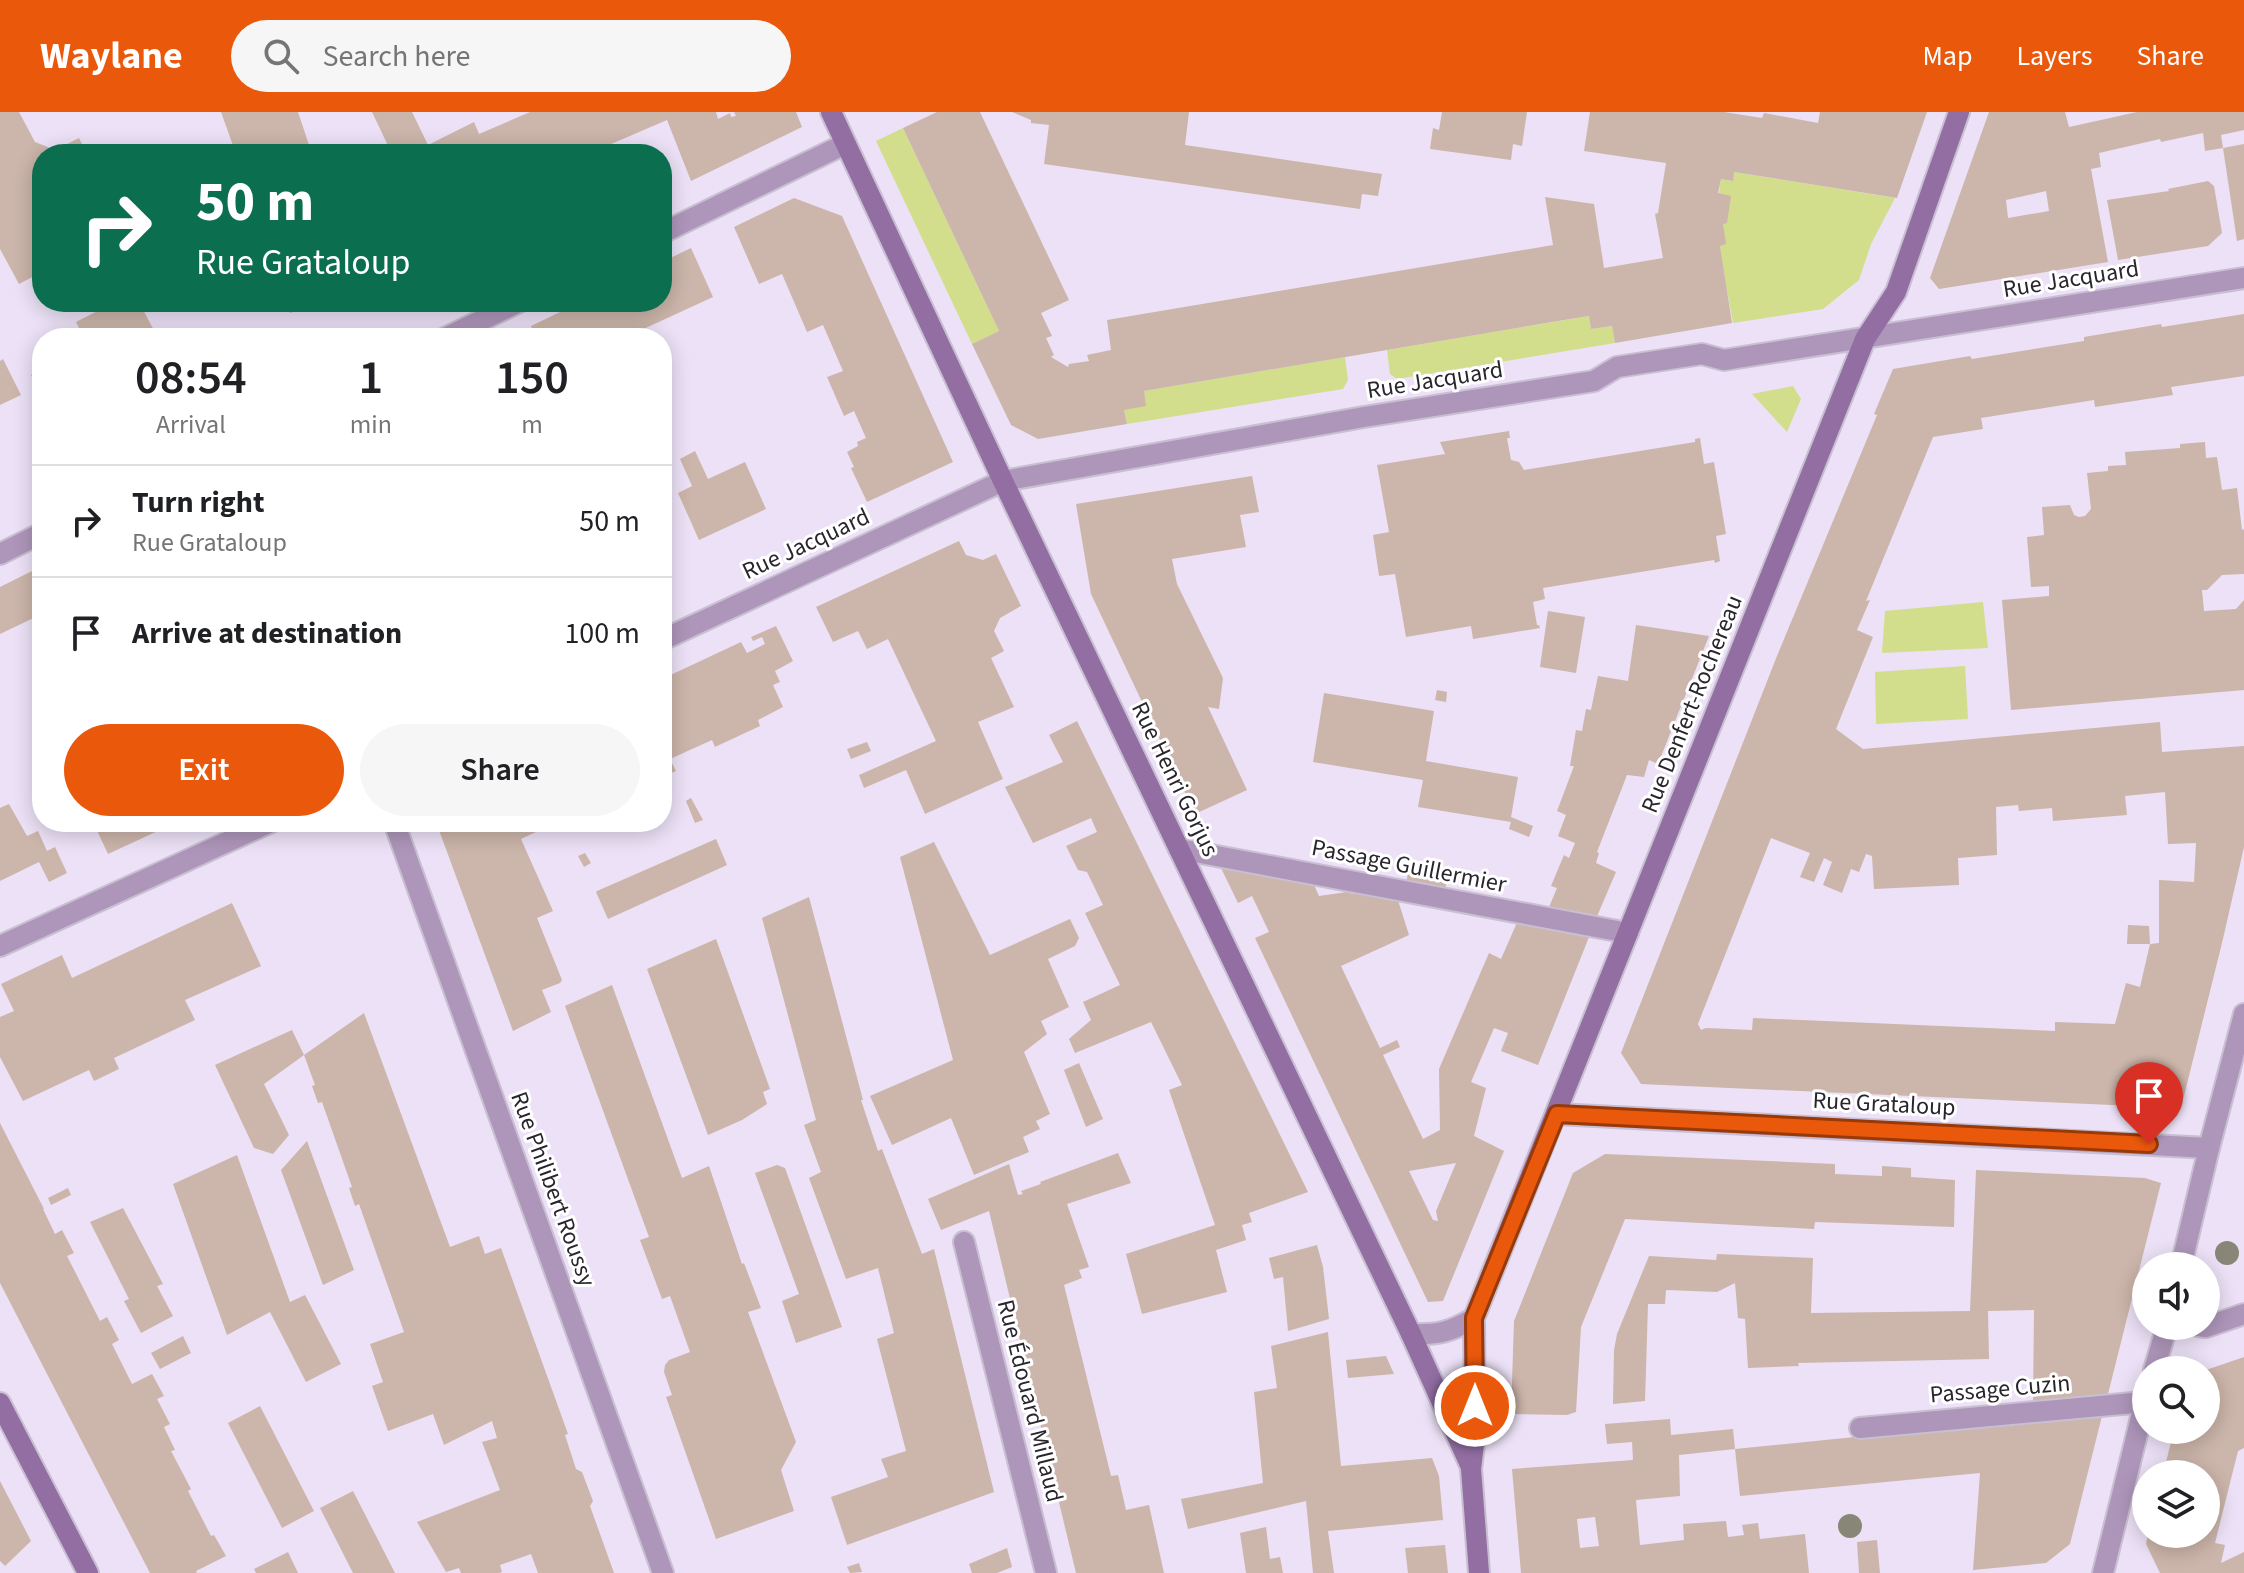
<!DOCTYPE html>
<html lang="en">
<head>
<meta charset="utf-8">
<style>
  body { margin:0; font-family:"Source Sans 3",sans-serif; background:#f6f6f6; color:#202124; height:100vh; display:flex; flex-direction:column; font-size:30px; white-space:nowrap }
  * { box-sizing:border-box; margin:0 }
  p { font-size:26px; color:#757577 }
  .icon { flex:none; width:44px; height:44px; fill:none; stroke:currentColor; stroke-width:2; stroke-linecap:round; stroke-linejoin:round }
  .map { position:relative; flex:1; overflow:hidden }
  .drawer { position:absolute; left:32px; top:216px; width:640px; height:504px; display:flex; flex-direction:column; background:#fff; border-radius:32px; box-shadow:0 4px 20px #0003 }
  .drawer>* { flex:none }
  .guide { position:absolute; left:32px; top:32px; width:640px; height:168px; border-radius:32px; box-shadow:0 4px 20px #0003; background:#0b6e4f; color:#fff; overflow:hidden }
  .buttons { position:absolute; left:2132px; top:1140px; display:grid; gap:16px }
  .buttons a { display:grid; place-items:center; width:88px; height:88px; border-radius:50%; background:#fff; box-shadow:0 4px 20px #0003; font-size:40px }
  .pin { position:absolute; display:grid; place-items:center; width:68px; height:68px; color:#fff; margin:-82px -34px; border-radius:50% 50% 50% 0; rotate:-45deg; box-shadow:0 0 8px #0007 }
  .pin .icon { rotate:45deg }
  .me { position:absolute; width:88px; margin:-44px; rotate:0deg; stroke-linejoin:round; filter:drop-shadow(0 0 6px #0008) }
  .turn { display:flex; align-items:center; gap:28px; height:168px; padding:0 32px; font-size:36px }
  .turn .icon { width:104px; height:104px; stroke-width:2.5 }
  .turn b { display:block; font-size:56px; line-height:68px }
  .eta { display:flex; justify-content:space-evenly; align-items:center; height:136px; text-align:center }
  .eta b { font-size:48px; font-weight:600; line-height:56px }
  .primary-button { display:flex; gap:16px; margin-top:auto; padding:16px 32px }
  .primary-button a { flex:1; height:92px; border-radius:48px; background:#ea580c; color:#fff; font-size:32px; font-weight:600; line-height:92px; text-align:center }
  .primary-button a+a { background:#f6f6f6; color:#202124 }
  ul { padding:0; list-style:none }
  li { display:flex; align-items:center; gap:24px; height:112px; padding:0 32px; border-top:2px solid #e0e0e0 }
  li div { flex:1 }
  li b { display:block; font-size:30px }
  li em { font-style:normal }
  header { display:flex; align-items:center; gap:48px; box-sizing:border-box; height:112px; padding:0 40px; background:#ea580c; color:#fff }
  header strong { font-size:38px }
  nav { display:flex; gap:44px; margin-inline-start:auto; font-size:28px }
  .search { width:560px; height:72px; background:#f6f6f6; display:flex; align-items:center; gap:20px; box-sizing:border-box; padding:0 28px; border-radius:44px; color:#757577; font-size:30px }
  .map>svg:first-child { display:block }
</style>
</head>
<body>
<header>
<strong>Waylane</strong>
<div class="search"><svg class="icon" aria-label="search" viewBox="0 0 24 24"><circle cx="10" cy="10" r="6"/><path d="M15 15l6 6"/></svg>Search here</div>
<nav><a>Map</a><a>Layers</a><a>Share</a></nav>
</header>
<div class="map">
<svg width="2244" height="1461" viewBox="0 0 2244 1461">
  <rect width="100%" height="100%" fill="#ece1f6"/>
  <!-- green -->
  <g fill="#d2de8c">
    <polygon points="903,16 999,219 972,232 876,29"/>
    <path d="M1734,60L1895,86L1871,132L1859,168L1823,197L1733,211C1725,164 1712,114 1721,67L1732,69Z"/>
    <polygon points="1589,204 1591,217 1612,214 1615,231 1397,267 1390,262 1387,238"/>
    <polygon points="1345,245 1348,268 1343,277 1127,312 1124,298 1144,279"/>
    <polygon points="1793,274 1801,287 1787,320 1752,282"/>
    <polygon points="1983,490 1988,536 1882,541 1885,499"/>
    <polygon points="1965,554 1968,607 1876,612 1875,560"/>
  </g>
  <!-- building -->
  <g fill="#ccb5aa" fill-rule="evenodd">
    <polygon points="0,0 19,0 35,30 55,38 79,26 87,42 42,42 42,160 19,172 0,137"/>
    <polygon points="221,0 298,0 312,42 236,42"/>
    <polygon points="372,0 412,0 428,33 474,10 479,22 530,0 716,0 718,7 730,1 731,5 736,4 734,0 796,0 802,15 691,69 667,8 588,42 392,42"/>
    <polygon points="937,0 980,0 1069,188 1041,201 1052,224 1046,226 1054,243 1051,245 1068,255 1069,252 1089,249 1087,243 1111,238 1107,208 1553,133 1545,85 1594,92 1604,156 1663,146 1655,102 1658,101 1666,51 1584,39 1590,0 1724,0 1762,6 1764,1 1818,11 1820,0 1927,0 1897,86 1734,60 1733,69 1721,67 1718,81 1731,84 1727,111 1723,112 1726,132 1720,134 1732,211 1615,231 1612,214 1591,217 1589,204 1552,210 1144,279 1146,294 1124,298 1127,312 1038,327 1011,313 972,232 999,219 903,16"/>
    <polygon points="1012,0 1189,0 1185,33 1382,62 1378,84 1362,82 1360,97 1044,52 1049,13 1031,11 1031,8"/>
    <polygon points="1442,0 1527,0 1522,34 1513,32 1511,48 1430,37 1433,16 1439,18"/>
    <path d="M1989,0H2065L2069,15L2137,0H2244V18L2221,23L2223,36L2205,39L2203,21L2161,30L2160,27L2099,41L2101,55L2091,57L2108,150L1939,177L1930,166ZM2046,79L2049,99L2008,106L2006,88Z"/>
    <polygon points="2244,32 2244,127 2237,129 2223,36"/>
    <polygon points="2208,69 2214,74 2222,121 2208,134 2118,148 2107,88 2169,79 2168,77"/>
    <polygon points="794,86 842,104 953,350 867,390 851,356 854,355 847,340 858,334 857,330 866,326 854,299 844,304 827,265 843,259 823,213 807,220 782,162 759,172 734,115"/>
    <polygon points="691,136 713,185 624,226 536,226 531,214 581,190 662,190 662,150"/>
    <polygon points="115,190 139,190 158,226 75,226 82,222 76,210"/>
    <polygon points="286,190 321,190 290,201"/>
    <path d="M2244,202V264L2171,275L2173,283L2095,295L2094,288L1981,306L1983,317L1933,325L1866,489L1870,488L1857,518L1873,525L1836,617L1863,637L2160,610L2162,640L2244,634V735L2222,831L2181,996L1641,972L1621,941L1777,544L1877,303L1874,302L1893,257L1970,244L1972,247L2084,229V225L2161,212L2162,215ZM2165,680L2168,732L2196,731L2194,770L2159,768V831L2150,832L2149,814L2128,813L2127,832H2150L2140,875L2126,871L2115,912L2055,910V919L1753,906L1752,918L1706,916L1701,918L1698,912L1771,726L1810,741L1800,765L1814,770L1824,746L1832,750L1823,773L1842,781L1851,757L1859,760L1866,742L1872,744L1874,777L1959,773L1958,746L1997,743L1996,695L2018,693L2019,699L2052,696L2053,709L2127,703L2125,684Z"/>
    <polygon points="3,247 21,283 0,293 0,249"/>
    <polygon points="42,257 42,285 31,263"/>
    <polygon points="1509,319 1510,326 1507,326 1511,348 1519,350 1524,358 1695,330 1695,327 1700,326 1704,352 1714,350 1726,422 1716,424 1720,449 1715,451 1714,448 1543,476 1545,487 1533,490 1537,513 1539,513 1540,516 1473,527 1471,514 1406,525 1395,462 1379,464 1373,423 1389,420 1377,353 1445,342 1440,330"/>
    <polygon points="2205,330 2206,346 2217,345 2222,378 2237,376 2242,418 2244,417 2244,462 2222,463 2207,478 2202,478 2204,499 2236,497 2244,488 2244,578 2011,598 2002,488 2049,484 2049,474 2031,475 2027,425 2044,423 2042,395 2070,393 2074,403 2079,405 2085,404 2091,397 2087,361 2108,359 2108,354 2126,353 2125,340 2180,336 2180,332"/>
    <polygon points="695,339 708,367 745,350 766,397 699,428 678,381 692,374 680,347"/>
    <polygon points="1252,364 1259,400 1240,403 1246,435 1172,447 1177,472 1223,566 1219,597 1208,595 1247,678 1195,702 1091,482 1076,392"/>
    <polygon points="959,429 966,443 983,448 996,442 1021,494 1000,506 994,519 1004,539 991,546 1014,595 978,610 1003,667 925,702 906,658 864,676 859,663 936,629 888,527 867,537 858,519 833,530 816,495"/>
    <polygon points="42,454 42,502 0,522 0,475"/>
    <polygon points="1548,499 1585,505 1576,561 1540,555"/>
    <polygon points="1636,513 1709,524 1658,652 1649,648 1644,665 1627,663 1597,740 1599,741 1596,751 1616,760 1595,809 1547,800 1557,776 1551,774 1564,743 1569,746 1575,731 1558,724 1566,703 1557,699 1574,654 1570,654 1576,618 1582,619 1586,597 1591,598 1598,564 1628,569"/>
    <polygon points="776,514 793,549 775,559 780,570 773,573 783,595 758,608 760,614 715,635 712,628 670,647 676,659 662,665 662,567 741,530 747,541 765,532 762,525 753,529 751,525"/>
    <polygon points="1437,578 1447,580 1446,590 1435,588"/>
    <polygon points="1324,581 1434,599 1426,649 1518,665 1511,705 1533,714 1529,725 1509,717 1511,710 1418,695 1423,668 1313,650"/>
    <polygon points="1077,609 1308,1080 1249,1101 1252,1110 1242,1113 1246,1128 1216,1138 1227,1180 1142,1202 1126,1142 1215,1113 1169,978 1182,973 1151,910 1075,941 1069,927 1091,908 1083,890 1120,873 1085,801 1103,793 1087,760 1078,758 1066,734 1097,720 1091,706 1033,731 1005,675 1063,650 1049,623"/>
    <polygon points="867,630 871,639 851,647 847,637"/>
    <polygon points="691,686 703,708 695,711 686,689"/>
    <polygon points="9,692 27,724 38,719 47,739 55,735 67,761 49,770 39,750 0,769 0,696"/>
    <polygon points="93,710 158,710 162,717 108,742"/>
    <polygon points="436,710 557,710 521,727 553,799 537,806 562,868 560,871 542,878 551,900 513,919"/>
    <polygon points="716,727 727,753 608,807 596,780 597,779"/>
    <polygon points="934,730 990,843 1070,807 1079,826 1075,834 1048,847 1069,895 1041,909 1047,922 1024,940 1050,1002 1036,1009 1040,1017 1023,1025 1029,1040 974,1063 951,1006 892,1033 870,984 953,948 900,745"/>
    <polygon points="585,741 591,751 584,755 578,744"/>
    <polygon points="1409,754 1448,762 1445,779 1406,773"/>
    <path d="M1221,756L1314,773L1319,784L1347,780L1353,782H1396L1409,823L1341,854L1380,936L1397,928L1400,935L1383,943L1423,1027L1440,1018L1439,957L1489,841L1501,847L1519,806L1591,820L1538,953L1501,939L1508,921L1494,916L1471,970L1486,976L1474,1024L1504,1039L1443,1189L1428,1190L1255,826L1269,820L1252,784L1238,791ZM1456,1051L1436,1099L1438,1109L1433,1108L1409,1059Z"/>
    <polygon points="809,785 863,988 861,988 878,1039 882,1037 922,1142 934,1137 994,1380 847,1433 831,1385 888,1365 881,1347 906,1339 877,1227 894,1221 878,1156 846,1167 809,1066 821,1060 804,1013 816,1008 762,806"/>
    <polygon points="232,791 261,854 185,888 195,908 114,946 119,957 94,969 89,958 23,989 0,945 0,905 14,899 1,872 62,843 72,866"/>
    <polygon points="716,827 770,977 763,980 767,992 742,1008 708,1023 647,857"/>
    <polygon points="612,873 682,1066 709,1054 742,1152 744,1151 761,1196 748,1200 796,1330 781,1358 794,1399 716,1427 666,1285 672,1283 664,1260 665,1253 669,1248 690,1240 670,1184 662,1187 640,1128 649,1125 565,894"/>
    <polygon points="364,901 450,1135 479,1124 485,1142 501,1136 568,1322 565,1323 576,1357 582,1360 593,1389 590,1394 614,1461 538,1461 531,1442 500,1453 502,1460 499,1461 461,1461 459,1456 446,1460 417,1410 500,1378 482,1330 497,1326 492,1309 444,1333 433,1302 388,1319 372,1274 383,1270 370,1232 404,1220 359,1092 355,1094 349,1076 352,1075 322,990 318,991 312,974 315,973 304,943"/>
    <polygon points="292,918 304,943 264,972 289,1023 273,1042 254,1036 215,953"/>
    <polygon points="1079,951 1103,1007 1086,1015 1064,958"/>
    <polygon points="0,1011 44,1097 43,1097 55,1122 62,1118 74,1141 67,1144 100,1209 107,1205 119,1228 112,1232 132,1272 152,1262 164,1284 157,1287 170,1312 164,1315 175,1338 171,1339 191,1377 188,1379 211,1424 214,1423 226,1444 196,1459 197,1461 150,1461 0,1171"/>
    <polygon points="307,1029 354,1158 323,1173 281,1058"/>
    <polygon points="1118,1041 1131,1071 1067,1092 1089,1155 1079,1158 1082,1166 1064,1173 1111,1364 1118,1363 1126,1398 1149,1393 1164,1461 1076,1461 989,1099 941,1118 928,1087 1009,1052 1018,1083 1023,1082 1021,1079 1041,1072 1040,1070"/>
    <polygon points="1605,1042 1835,1052 1835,1062 1882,1064 1882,1054 1911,1056 1911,1065 1955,1068 1954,1115 1815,1110 1814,1117 1625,1107 1581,1215 1576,1300 1567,1303 1511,1302 1514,1209 1573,1061"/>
    <polygon points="237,1043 290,1190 305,1183 341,1252 306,1270 270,1200 227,1223 173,1072"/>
    <polygon points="777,1053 785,1056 842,1215 796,1231 782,1189 799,1182 755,1061"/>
    <polygon points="1976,1058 2145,1066 2161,1071 2107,1286 2033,1292 2034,1198 1988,1199 1989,1247 1798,1251 1799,1254 1748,1256 1745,1207 1738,1206 1735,1171 1717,1180 1666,1178 1665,1192 1648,1192 1645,1289 1613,1292 1614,1238 1617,1222 1649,1144 1716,1148 1717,1142 1813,1146 1811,1201 1970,1199"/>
    <polygon points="68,1076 71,1083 51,1093 48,1086"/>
    <polygon points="123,1096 163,1172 157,1174 173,1204 141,1221 124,1189 129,1187 90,1110"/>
    <polygon points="1317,1133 1323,1155 1329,1207 1288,1219 1283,1165 1274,1167 1269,1146"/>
    <polygon points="1328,1220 1341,1354 1432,1346 1439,1364 1443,1408 1328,1419 1334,1461 1313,1461 1306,1389 1188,1417 1181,1387 1263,1371 1254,1280 1277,1276 1271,1234"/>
    <polygon points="183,1224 191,1241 160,1257 151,1241"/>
    <polygon points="1386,1244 1394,1262 1348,1266 1346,1248"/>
    <polygon points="2244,1245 2244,1336 2238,1339 2215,1431 2225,1433 2221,1451 2244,1440 2244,1461 2160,1461 2146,1432 2148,1422 2206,1422 2206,1362 2163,1362 2174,1318 2206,1318 2206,1258"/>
    <polygon points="260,1294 314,1399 282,1416 228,1311"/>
    <polygon points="2103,1300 2070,1432 2046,1451 1973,1458 1980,1361 1740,1384 1735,1337"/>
    <path d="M1670,1307L1671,1323L1733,1317L1735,1337L1679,1343L1680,1384L1636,1388L1640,1433L1684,1428L1683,1412L1726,1409L1728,1425L1744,1423L1742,1413L1758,1411L1760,1427L1805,1422L1809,1461H1521L1512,1357L1633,1348L1632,1330L1607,1332L1605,1312ZM1595,1405L1599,1434L1580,1436L1577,1407Z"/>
    <polygon points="0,1369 31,1429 5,1454 0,1449"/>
    <polygon points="353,1379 395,1461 353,1461 320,1396"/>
    <polygon points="1266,1415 1270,1447 1280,1445 1283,1461 1246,1461 1240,1421"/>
    <polygon points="1877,1428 1880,1461 1859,1461 1857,1430"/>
    <polygon points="1445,1433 1448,1461 1408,1461 1405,1436"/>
    <polygon points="1007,1436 1012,1455 997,1461 972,1461 969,1452"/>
    <polygon points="288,1440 298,1461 256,1461 254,1457"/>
    <polygon points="859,1451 862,1460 850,1461 847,1455"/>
  </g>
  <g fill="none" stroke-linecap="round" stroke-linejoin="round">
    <defs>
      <g id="street">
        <polyline points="662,121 845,32"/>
        <polyline points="445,226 519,190"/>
        <polyline points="0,442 42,421"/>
        <polyline points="662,528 1003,369 1364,305 1594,269 1617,255 1702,242 1724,248 2244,166"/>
        <polyline points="394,710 663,1461"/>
        <polyline points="1179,737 1628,821"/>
        <polyline points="0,834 271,710"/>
        <polyline points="1557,1002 2209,1036"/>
        <polyline points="964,1130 1046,1461"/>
        <polyline points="2181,1154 2209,1036 2244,902"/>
        <polyline points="2198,1214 2206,1215 2244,1202"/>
        <path d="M1411,1222C1438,1223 1451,1220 1474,1206"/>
        <polyline points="2154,1258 2167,1214"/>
        <polyline points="1860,1316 2144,1290"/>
        <polyline points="2103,1461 2146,1285"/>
      </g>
      <g id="secondary">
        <polyline points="831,0 1003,369 1411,1222 1470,1353"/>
        <polyline points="0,1291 88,1461"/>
        <polyline points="1479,1461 1471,1357 1475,1323 1474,1206 1865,227 1896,180 1959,0"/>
      </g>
    </defs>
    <!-- street casing -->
    <use href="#street" stroke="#c9bfd2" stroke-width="24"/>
    <!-- secondary casing -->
    <use href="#secondary" stroke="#c9bfd2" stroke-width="24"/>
    <!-- street -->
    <use href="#street" stroke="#ae96ba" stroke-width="20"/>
    <!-- secondary -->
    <use href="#secondary" stroke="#926ea3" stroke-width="20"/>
  </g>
  <!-- trees -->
  <g fill="#888677">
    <circle cx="2227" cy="1141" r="12"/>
    <circle cx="1850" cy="1414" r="12"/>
  </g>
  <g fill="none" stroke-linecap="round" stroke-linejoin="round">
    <defs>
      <polyline id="route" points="1475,1294 1474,1206 1557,1002 2149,1032"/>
    </defs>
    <!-- route casing -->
    <use href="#route" stroke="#983908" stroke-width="20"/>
    <!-- route -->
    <use href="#route" stroke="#ea580c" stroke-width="14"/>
  </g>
  <g text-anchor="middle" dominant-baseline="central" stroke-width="6" stroke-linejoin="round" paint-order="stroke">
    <!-- street labels -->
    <g font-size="24" fill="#29252d" stroke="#fff">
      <text transform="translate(2071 167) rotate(-9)">Rue Jacquard</text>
      <text transform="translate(1435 268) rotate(-9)">Rue Jacquard</text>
      <text transform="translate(806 432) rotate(-25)">Rue Jacquard</text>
      <text transform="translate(1692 592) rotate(-68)">Rue Denfert-Rochereau</text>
      <text transform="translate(1175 667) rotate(64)">Rue Henri Gorjus</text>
      <text transform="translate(1409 754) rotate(11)">Passage Guillermier</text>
      <text transform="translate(1884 992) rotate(3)">Rue Grataloup</text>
      <text transform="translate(553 1077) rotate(70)">Rue Philibert Roussy</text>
      <text transform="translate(2000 1277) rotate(-5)">Passage Cuzin</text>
      <text transform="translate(1030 1289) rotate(76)">Rue Édouard Millaud</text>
    </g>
  </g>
</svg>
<div class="buttons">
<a><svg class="icon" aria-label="sound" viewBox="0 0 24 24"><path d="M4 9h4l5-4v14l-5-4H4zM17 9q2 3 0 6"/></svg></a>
<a><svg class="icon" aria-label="search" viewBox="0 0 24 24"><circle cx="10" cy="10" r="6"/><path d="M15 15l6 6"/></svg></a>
<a><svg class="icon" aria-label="layers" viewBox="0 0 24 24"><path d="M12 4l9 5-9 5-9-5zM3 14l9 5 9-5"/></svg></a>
</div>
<div class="pin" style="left:2149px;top:1032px;background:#d93025"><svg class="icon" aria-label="arrive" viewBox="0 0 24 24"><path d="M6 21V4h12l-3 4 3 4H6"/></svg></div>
<svg class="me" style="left:1475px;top:1294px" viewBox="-20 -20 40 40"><circle r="17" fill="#ea580c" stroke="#fff" stroke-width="3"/><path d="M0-11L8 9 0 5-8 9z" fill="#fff"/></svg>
<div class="guide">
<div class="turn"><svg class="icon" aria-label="right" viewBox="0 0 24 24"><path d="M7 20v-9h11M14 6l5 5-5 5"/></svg><div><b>50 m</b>Rue Grataloup</div></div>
</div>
<section class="drawer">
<div class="eta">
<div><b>08:54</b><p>Arrival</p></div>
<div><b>1</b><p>min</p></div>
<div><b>150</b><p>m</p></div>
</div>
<ul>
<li><svg class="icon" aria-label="right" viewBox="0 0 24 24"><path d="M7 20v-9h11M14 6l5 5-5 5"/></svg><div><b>Turn right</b><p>Rue Grataloup</p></div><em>50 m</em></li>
<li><svg class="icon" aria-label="arrive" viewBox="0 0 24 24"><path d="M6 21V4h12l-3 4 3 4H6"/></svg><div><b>Arrive at destination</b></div><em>100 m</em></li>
</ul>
<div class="primary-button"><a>Exit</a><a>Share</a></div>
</section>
</div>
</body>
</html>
